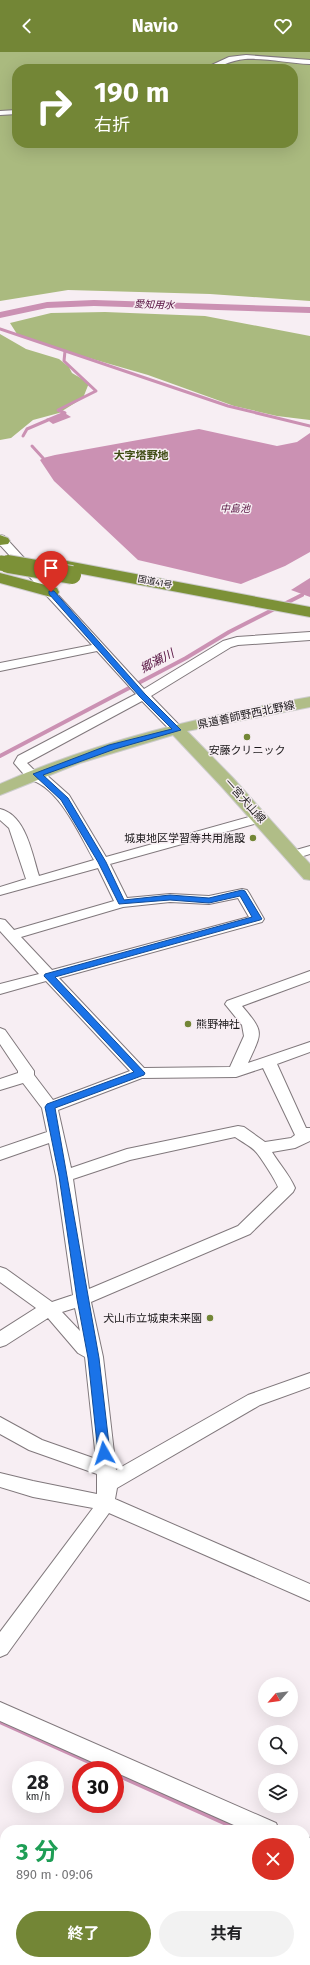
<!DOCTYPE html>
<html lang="ja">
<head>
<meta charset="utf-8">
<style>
  body { margin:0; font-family:"Fira Sans","Noto Sans JP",sans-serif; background:#f2f2f2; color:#202124; height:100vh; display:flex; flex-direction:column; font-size:15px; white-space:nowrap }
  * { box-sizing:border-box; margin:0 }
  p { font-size:13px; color:#757577 }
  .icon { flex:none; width:22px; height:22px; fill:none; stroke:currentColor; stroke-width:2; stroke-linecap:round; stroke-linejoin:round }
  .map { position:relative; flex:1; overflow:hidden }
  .details { position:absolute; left:0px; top:1773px; width:310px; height:140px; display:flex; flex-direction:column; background:#fff; border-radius:16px 16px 0 0; box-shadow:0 4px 16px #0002 }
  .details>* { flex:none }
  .banner { position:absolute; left:12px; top:12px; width:286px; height:84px; border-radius:16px; box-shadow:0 4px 16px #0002; background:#738636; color:#fff; overflow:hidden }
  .needle { width:26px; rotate:242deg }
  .buttons { position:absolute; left:258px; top:1625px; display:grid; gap:8px }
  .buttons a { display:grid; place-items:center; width:40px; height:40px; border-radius:50%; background:#fff; box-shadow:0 4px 16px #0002; font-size:20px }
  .speed { position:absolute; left:12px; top:1709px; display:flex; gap:8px; font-size:20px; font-weight:700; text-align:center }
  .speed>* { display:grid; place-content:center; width:52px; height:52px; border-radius:50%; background:#fff; box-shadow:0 4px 16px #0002; line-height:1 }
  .speed small { font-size:10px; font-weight:400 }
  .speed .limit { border:6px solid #d22; background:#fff; color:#111 }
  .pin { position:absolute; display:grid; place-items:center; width:34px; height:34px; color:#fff; margin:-41px -17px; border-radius:50% 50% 50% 0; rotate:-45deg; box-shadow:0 0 4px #0007 }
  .pin .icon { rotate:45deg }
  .me { position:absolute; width:44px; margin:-22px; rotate:354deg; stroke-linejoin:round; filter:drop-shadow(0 0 3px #0008) }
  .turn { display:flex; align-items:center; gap:14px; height:84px; padding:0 16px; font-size:18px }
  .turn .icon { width:52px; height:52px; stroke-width:2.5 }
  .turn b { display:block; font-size:28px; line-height:34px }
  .round { display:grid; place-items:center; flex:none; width:42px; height:42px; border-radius:21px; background:#f2f2f2 }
  .head { display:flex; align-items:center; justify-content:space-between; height:68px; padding:0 16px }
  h1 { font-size:24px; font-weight:700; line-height:30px; color:#1e9e55 }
  .primary-button { display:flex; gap:8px; margin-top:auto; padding:8px 16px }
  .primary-button a { flex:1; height:46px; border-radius:24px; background:#738636; color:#fff; font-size:16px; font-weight:700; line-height:46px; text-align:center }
  .primary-button a+a { background:#f2f2f2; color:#202124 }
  header { display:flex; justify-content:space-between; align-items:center; height:52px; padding:0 16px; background:#738636; color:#fff; font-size:18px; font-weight:700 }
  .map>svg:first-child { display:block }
</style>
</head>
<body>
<header><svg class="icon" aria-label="back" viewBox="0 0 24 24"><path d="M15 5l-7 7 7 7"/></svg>Navio<svg class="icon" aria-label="heart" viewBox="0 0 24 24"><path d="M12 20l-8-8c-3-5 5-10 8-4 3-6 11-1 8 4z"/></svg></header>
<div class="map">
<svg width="310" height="1913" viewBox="0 0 310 1913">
  <rect width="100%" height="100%" fill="#f7eef3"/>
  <!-- forest -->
  <g fill="#aaba7f" fill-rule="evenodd">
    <path d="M0,0H310V249L210,242L68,238L0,249ZM17,17H293V91H17Z"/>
    <polygon points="105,260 205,264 310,284 310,368 277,364 234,354 148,323 82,304 17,282 10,271 51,261"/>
    <polygon points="0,282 26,297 59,307 69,315 72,321 89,331 83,346 59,361 33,368 11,386 0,388"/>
  </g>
  <!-- water -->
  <g fill="#cb91b3">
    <polygon points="63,360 71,365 53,372 46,367"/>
    <polygon points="199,377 277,394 297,390 310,381 310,500 285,514 241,532 138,508 54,429 40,408 43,406 55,403"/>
    <polygon points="310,526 310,545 291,538"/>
  </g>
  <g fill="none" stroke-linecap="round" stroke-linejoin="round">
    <!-- stream-far2 -->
    <g stroke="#cb91b3" stroke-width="3">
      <polyline points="0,277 228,354 310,374"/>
      <polyline points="65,299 64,309 96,339 58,358 65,361"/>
      <polyline points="23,384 27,377 48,368"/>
      <polyline points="32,394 43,406"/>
    </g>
    <!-- stream-far1 -->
    <polyline stroke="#cb91b3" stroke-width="4" points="0,704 186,606 229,580 302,543"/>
    <!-- stream -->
    <g stroke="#cb91b3" stroke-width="6">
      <polyline points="0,1669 109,1718"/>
      <polyline points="115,1721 242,1778"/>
      <polyline points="305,1806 310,1808"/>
    </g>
    <!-- canal -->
    <polygon fill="#cb91b3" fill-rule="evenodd" points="94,248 310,255 310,261 94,254 47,256 0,266 0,260 47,250"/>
    <defs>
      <g id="minor">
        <path d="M246,3L310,8V12C289,11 266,6 245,7C230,8 218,17 203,17L229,5Z"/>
        <polygon points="17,58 17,62 0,63 0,59"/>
        <path d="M0,483L4,484L144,637L223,589L237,585L310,580V588L238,593L231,595L151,644L181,675L183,678L181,681H173L142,649L27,711L35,719H42L69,743L106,805L260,762L265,763L267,766L265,769L110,812L127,846L170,842L209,844L242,837L247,838L249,841L264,867L262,870L59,926L144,1016L230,1015L244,984L242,973L225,952L227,949L310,919V929L242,954C265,981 262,980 248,1011L310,990V1000L277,1012L306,1076H310V1089L295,1096L272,1100C280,1113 289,1122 295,1136L293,1140L250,1182L91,1250L103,1305L116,1418L248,1343L310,1321V1335L260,1353L117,1436L115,1447L310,1532V1549L109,1461L7,1602L0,1605V1580L93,1456L33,1445L0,1435V1421L33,1429L97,1442V1422L29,1398L0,1382V1365L42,1388L96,1407L85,1305L78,1301L48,1266L6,1293L0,1295V1279L36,1256L0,1230V1215L6,1217L52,1250L73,1243L56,1124L49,1091L0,1108V1096L47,1080L42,1056L23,1031L0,1038V1027L18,1021V1019L0,992V976L5,978L34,1019V1023L53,1048L130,1019L46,929L0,942V932L39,922L0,879V867L5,868L14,878L114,849L98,816L0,843V835L26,827L9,776L0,768V757C26,763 32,802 39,824L94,808C79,782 59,734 28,727L14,711L18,704L136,642L97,599L0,619V611L92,593L0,493ZM238,846L249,865L52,918L21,885L123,855L170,850L209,852ZM263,1016L295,1083L291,1086L265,1090L244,1075L238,1074L127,1097L71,1116L58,1058L142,1026L236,1025ZM235,1085C242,1090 251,1094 256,1100C260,1104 276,1129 278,1135L238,1174L89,1237L73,1127L130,1108ZM75,1256L80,1279L62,1260Z"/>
        <polygon points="310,794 310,802 294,807 289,806 287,803 289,800"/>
        <polygon points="0,1650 276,1771 279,1778 245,1778 115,1720 115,1718 110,1718 0,1669"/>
        <polygon points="305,1784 310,1786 310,1807 305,1805"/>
      </g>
      <path id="major" d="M310,645V655L187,679L233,726L310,812V828L304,827L221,734L173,683L80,711L0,743V732C99,688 203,664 310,645Z"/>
      <g id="highway">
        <polygon points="0,483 8,486 10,489 8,492 0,493"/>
        <polygon points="67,509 310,555 310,565 61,518 59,514 61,510"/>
        <polygon points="0,521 57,536 59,540 57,544 51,545 0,531"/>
      </g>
    </defs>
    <!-- minor casing -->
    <use href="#minor" stroke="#80787c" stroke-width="2"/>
    <!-- major casing -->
    <use href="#major" stroke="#cdcccd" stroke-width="2"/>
    <!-- highway casing -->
    <use href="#highway" stroke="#cdcccd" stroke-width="2"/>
    <!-- minor -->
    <use href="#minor" fill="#fff" fill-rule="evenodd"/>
    <!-- major -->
    <use href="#major" fill="#b0bd87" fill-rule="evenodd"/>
    <!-- highway -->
    <use href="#highway" fill="#7c9137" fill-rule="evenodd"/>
    <defs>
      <polyline id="highway-bridge-far1" points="0,511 14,513"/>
      <polyline id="highway-bridge" points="8,512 72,523"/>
    </defs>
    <!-- highway-bridge-far1 casing -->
    <use href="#highway-bridge-far1" stroke="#cdcccd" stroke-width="16" stroke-linecap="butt"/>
    <!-- highway-bridge casing -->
    <use href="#highway-bridge" stroke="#cdcccd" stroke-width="20" stroke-linecap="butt"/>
    <!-- highway-bridge-far1 -->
    <use href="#highway-bridge-far1" stroke="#7c9137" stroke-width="15"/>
    <!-- highway-bridge -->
    <use href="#highway-bridge" stroke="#7c9137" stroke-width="18"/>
  </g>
  <!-- route -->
  <polygon fill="#1a73e8" stroke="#114b97" points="49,539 54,539 145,642 181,678 115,697 43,723 68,746 106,810 124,848 170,843 209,846 242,838 245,839 262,867 260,868 55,925 145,1021 144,1023 55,1056 99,1306 110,1401 108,1404 100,1404 98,1401 88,1306 77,1247 59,1124 45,1055 47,1052 134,1020 44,924 45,922 252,865 240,844 209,851 170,848 119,852 98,810 61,748 33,722 109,693 172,677 140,645 49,542"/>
  <!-- markers -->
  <g fill="#738636" stroke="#f7eef3" stroke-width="1.5">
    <circle cx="247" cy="685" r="4"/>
    <circle cx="253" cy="786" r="4"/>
    <circle cx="188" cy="972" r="4"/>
    <circle cx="210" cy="1266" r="4"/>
  </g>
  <g text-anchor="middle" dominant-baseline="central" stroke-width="3" stroke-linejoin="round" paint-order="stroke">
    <!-- far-street labels -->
    <g font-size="9" fill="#1c191b" stroke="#f7eef3">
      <text transform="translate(155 530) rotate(11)">国道41号</text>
    </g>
    <!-- far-water labels -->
    <g font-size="10" font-style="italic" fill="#55103f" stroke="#f7eef3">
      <text transform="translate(154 253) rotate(2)">愛知用水</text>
      <text x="235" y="457">中島池</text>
    </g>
    <!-- far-quarter labels -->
    <g font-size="11" font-weight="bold" fill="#404c14" stroke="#f7eef3">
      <text x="141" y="403">大字塔野地</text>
    </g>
    <!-- street labels -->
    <g font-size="11" fill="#1c191b" stroke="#f7eef3">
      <text transform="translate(246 663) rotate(-12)">県道善師野西北野線</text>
      <text transform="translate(245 749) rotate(48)">一宮犬山線</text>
    </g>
    <!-- poi labels -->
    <g font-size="11" fill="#1c191b" stroke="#f7eef3" text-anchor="end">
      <text x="247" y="698" text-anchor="middle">安藤クリニック</text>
      <text x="245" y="786">城東地区学習等共用施設</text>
      <text x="196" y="972" text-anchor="start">熊野神社</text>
      <text x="202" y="1266">犬山市立城東未来園</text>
    </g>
    <!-- water labels -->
    <g font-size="12" font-style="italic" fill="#55103f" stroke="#f7eef3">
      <text transform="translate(157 609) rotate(-28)">郷瀬川</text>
    </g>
  </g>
</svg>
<div class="buttons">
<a><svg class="needle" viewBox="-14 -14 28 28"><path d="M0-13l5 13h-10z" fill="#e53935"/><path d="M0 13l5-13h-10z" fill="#757577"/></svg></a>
<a><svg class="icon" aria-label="search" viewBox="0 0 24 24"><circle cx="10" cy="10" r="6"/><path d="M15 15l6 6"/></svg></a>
<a><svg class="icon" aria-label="layers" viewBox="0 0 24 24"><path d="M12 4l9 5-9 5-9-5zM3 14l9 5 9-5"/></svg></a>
</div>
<div class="speed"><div>28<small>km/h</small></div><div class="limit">30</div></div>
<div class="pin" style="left:51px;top:540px;background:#d93025"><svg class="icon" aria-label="arrive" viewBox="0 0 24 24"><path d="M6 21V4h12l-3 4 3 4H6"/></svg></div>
<svg class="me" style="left:104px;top:1401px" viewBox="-20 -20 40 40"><path d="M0-17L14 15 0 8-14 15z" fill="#1a73e8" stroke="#fff" stroke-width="4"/></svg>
<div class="banner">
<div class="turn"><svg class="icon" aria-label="right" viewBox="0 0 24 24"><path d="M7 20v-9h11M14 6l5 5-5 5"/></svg><div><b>190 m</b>右折</div></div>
</div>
<section class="details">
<div class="head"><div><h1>3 分</h1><p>890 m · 09:06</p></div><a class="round" style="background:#d93025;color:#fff"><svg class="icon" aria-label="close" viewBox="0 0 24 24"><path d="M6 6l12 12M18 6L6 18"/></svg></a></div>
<div class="primary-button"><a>終了</a><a>共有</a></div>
</section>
</div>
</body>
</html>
